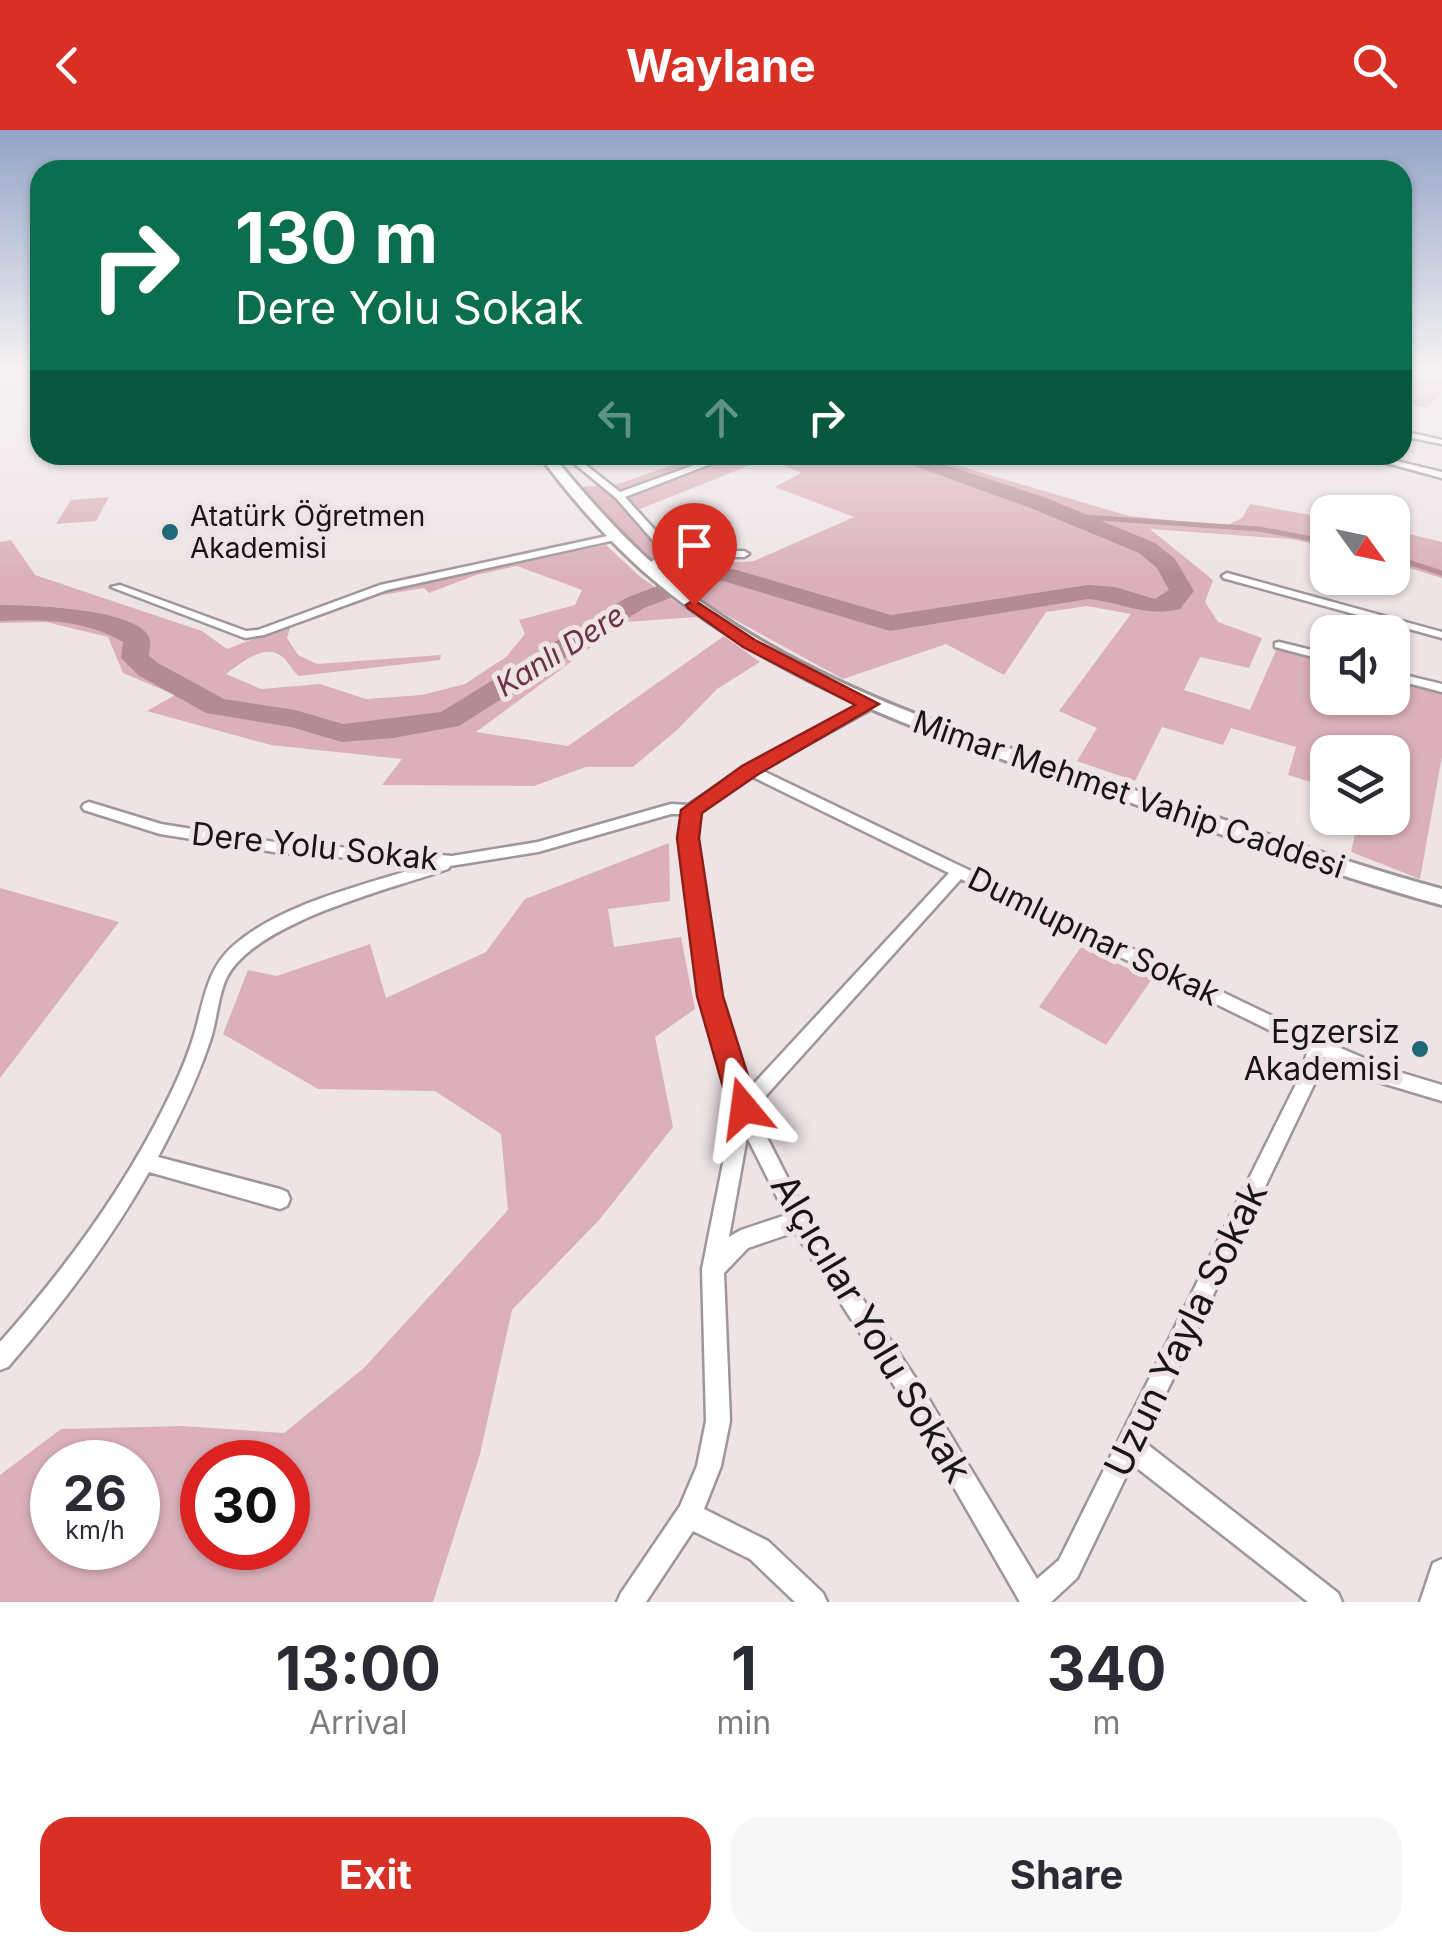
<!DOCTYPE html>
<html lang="en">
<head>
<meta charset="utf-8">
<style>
  body { margin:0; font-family:Inter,sans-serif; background:#f7f7f7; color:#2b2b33; height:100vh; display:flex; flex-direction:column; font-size:38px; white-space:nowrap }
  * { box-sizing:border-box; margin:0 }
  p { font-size:32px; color:#7c7c81 }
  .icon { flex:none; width:55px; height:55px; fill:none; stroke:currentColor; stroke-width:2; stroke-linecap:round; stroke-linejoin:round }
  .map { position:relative; height:1472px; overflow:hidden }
  .drawer { display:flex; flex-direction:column; background:#fff; flex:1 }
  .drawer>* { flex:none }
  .guide { position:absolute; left:30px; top:30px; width:1382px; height:305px; border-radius:30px; box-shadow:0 2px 8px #0004; background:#0b6e4f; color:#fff; overflow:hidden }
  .needle { width:65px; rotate:123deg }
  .buttons { position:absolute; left:1310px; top:365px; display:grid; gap:20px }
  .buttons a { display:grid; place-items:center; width:100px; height:100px; border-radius:20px; background:#fff; box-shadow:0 2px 8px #0004; font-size:50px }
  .speed { position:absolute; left:30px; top:1310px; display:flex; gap:20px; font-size:50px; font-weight:700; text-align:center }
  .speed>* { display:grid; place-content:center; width:130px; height:130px; border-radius:50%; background:#fff; box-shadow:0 2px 8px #0004; line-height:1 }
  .speed small { font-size:25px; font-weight:400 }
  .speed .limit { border:15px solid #d22; background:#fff; color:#111 }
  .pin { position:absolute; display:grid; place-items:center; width:85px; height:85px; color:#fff; margin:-102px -42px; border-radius:50% 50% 50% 0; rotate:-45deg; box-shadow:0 0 10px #0007 }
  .pin .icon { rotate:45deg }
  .me { position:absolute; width:110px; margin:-55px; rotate:344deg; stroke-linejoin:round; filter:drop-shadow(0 0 8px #0008) }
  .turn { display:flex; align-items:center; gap:35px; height:210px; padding:0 40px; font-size:45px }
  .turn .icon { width:130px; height:130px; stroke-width:2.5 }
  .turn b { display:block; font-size:70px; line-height:85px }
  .lanes { display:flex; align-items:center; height:95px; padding:0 40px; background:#0003; justify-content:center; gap:50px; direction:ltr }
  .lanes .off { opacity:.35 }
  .eta { display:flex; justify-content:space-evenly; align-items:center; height:170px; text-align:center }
  .eta b { font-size:60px; font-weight:700; line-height:70px }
  .action { display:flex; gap:20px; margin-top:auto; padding:20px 40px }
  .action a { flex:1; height:115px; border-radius:30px; background:#d93025; color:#fff; font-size:40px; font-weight:700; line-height:115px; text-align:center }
  .action a+a { background:#f7f7f7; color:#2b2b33 }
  header { display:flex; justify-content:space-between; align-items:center; height:130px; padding:0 40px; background:#d93025; color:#fff; font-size:45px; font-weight:700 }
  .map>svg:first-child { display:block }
</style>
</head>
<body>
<header><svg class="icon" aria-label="back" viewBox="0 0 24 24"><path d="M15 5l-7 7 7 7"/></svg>Waylane<svg class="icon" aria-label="search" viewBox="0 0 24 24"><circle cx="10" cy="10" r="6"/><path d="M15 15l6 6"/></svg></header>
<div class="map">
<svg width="1442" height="1472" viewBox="0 0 1442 1472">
  <rect width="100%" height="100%" fill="#eee4e6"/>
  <!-- green -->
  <g fill="#dbb0ba" fill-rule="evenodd">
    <polygon points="1402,240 1442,240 1442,262 1427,278 1403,274"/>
    <polygon points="701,325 922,325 1129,386 1226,396 1242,388 1250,374 1327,388 1327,417 1291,409 1150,399 1213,450 1205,472 1218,492 1262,508 1249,538 1200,527 1184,560 1250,580 1277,518 1327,532 1328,568 1392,568 1393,549 1442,562 1442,626 1420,749 1351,722 1359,688 1392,688 1392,622 1328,622 1327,657 1288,645 1296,617 1231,598 1223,615 1162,597 1135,651 1077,631 1097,598 1059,581 1131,484 1087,476 1046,482 1004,545 946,514 843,549 717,480 658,437 754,431 854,387 775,357 801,343 768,328 630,383 656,413 655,430 646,429 582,357 618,354"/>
    <polygon points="109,367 96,391 56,394 71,370"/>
    <polygon points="1393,400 1442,412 1442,448 1393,433"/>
    <path d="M11,410L35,445L202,501L227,519L384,460L606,415L638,445L697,487L625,492L476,602L568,616L724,506L760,532L717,559L678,599L633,637H586L534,656L382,655L402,629L271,615L147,581L175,565L123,543L108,507L46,492L0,493V412ZM517,436L582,460L575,475L519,490L525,504L506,527L465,554L422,565L366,569L320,554L261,559L226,544C242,533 265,511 284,528C290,534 291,540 299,546L440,530L441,525L317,534L298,525L287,508L290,498L382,465L424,458L429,463L476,445Z"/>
    <path d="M669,713L670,771L608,779L614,817L681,807L695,879L655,907L673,997L600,1089L512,1180L480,1324L433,1472H0V1345L61,1299L182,1296L284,1303L364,1238L508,1080L501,1004L435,961L318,959L223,904L248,840L277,846L370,814L386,868L486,822L525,769ZM52,1332H138V1418H52ZM202,1332H288V1418H202Z"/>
    <polygon points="0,758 119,792 0,948"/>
    <polygon points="1081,817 1152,849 1106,915 1039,877"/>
  </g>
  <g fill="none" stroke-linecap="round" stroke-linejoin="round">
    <!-- stream -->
    <g stroke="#b48b94" stroke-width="5">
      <polyline points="1070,386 1259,399 1328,412"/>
      <polyline points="1392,427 1442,443"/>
    </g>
    <!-- river -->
    <path fill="#b48b94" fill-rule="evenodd" d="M884,325H914L1044,367L1155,413L1175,429L1194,461L1180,479C1145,488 1122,472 1088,469L890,501L723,451L712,452L644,478L459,596L393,608L342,612L291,597L206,583L138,545L121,528L123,512C85,490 43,489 0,491V475C26,475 143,478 150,510C151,515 149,520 149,526L158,533L224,569L295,580L343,594L441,582L626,468L699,440L733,439L891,485L1088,455L1115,457L1155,469L1169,460L1157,438L1139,423L1028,377Z"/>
    <defs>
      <g id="minor">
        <polygon points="1402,301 1442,310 1442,314 1402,306"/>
        <polygon points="564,325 573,325 620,362 722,325 734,325 625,367 673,420 744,421 749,424 744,427 672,426 652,441 644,441 644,437 664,423 616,368"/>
        <polygon points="1357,325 1371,325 1442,342 1442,348"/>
        <polygon points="612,405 615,406 615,410 387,460 264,505 245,508 111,457 120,455 246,501 258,500 380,455"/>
        <polygon points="1227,443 1442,502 1442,508 1223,448 1222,446"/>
        <polygon points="1279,512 1328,524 1328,531 1275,517 1275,513"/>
        <polygon points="1392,542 1442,554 1442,562 1392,549"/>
        <path d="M869,571L875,575L873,578L761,640L1324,911L1392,940L1442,955V971L1382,953L1324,927L1320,942L1143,1311L1338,1463L1342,1472H1308L1132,1334L1077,1448L1051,1472H1020L906,1274L795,1102L748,1118L724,1143L730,1291L721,1336L704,1379L768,1411L823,1463L827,1472H795L750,1429L693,1401L646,1472H617L621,1463L680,1376L697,1336L706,1291L702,1139L734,978L701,866L681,708L683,684H671L538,722L450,736L448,739C391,759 253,792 226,849C218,867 217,889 211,908C198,949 178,989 158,1027L280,1059L287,1062L290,1069L287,1076L280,1079L149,1042C109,1113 61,1176 8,1237L0,1240V1212C64,1140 122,1062 165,975C176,953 187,929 194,905C204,872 206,840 233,816C283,772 367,755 429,734L274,722L160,704L84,680L82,677L84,674L89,672L161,694L274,712L452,726L538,712L671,674L688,675L745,637ZM751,646L949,743L747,961L719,866L695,708L698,682ZM961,749L1308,919L1302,942L1059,1430L1037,1449L922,1258L806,1084L753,980ZM747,1007L786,1085L741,1100L729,1107Z"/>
        <polygon points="1442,1429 1442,1472 1420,1472 1433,1433"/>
      </g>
      <path id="secondary" d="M539,325H552C589,370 627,413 672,450C809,560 983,609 1146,664C1245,696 1342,732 1442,759V775C1335,746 1231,707 1126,671C966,617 796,566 662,457C615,419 575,373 539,325Z"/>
    </defs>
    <!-- minor casing -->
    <use href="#minor" stroke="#9f9698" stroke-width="5"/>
    <!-- secondary casing -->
    <use href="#secondary" stroke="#9f9698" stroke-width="6"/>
    <!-- minor -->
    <use href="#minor" fill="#fff" fill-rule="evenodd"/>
    <!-- secondary -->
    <use href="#secondary" fill="#fff" fill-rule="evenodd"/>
  </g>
  <!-- sky -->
  <linearGradient id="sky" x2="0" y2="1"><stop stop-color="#93a4c6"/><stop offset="0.54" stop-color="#f7f3f4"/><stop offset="1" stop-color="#f7f3f4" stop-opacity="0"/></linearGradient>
  <rect width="1442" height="446" fill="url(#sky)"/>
  <!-- route -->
  <polygon fill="#d93025" stroke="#8d1f18" stroke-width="2.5" points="694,470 755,510 879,574 757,645 702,683 699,708 723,866 758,978 754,987 744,991 733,987 729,978 697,866 677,708 681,680 742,636 855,575 743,517 688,478 686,475"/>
  <!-- markers -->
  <g fill="#206875" stroke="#eee4e6" stroke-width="4">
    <circle cx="170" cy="402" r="10"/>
    <circle cx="1420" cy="919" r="10"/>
  </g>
  <g text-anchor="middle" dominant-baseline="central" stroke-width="10" stroke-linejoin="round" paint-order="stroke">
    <!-- far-poi labels -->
    <g font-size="28" fill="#181516" stroke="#eee4e6" text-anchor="start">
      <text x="190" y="386">Atatürk Öğretmen<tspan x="190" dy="32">Akademisi</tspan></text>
    </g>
    <!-- far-water labels -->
    <g font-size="30" font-style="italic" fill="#6b3243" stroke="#eee4e6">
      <text transform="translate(560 520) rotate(-32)">Kanlı Dere</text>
    </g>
    <!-- street labels -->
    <g font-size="32" fill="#181516" stroke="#eee4e6">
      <text transform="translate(1129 664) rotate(19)">Mimar Mehmet Vahip Caddesi</text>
      <text transform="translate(315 716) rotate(6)">Dere Yolu Sokak</text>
      <text transform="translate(1094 806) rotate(26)">Dumlupınar Sokak</text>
    </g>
    <!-- poi labels -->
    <g font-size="32" fill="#181516" stroke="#eee4e6" text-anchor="end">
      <text x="1400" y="901">Egzersiz<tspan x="1400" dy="37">Akademisi</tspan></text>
    </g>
    <!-- near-street labels -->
    <g font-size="38" fill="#181516" stroke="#eee4e6">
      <text transform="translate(872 1198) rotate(59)">Alçıcılar Yolu Sokak</text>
      <text transform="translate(1185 1199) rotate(-64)">Uzun Yayla Sokak</text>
    </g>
  </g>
</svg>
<div class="buttons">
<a><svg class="needle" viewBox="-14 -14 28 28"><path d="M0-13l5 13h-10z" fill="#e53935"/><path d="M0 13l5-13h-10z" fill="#7c7c81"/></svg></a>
<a><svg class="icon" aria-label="sound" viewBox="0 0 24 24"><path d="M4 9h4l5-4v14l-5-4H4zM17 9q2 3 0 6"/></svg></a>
<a><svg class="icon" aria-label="layers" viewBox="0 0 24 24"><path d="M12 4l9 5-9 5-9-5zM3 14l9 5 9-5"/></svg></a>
</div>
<div class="speed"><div>26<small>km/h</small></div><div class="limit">30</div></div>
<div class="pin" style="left:694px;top:475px;background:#d93025"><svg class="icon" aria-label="arrive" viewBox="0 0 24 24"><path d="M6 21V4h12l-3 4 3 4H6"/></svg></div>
<svg class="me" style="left:744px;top:978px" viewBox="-20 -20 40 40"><path d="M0-17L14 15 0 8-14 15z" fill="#d93025" stroke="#fff" stroke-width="4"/></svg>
<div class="guide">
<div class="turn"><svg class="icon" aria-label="right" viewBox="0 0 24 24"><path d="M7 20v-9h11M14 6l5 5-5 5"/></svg><div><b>130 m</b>Dere Yolu Sokak</div></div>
<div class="lanes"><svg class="icon off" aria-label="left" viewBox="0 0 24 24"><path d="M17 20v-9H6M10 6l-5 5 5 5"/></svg><svg class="icon off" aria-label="ahead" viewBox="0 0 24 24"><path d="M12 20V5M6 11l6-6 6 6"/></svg><svg class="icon" aria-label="right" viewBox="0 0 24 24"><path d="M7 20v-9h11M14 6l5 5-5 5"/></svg></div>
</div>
</div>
<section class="drawer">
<div class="eta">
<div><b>13:00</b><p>Arrival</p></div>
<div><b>1</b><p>min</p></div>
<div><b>340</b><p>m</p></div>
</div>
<div class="action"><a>Exit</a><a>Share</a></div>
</section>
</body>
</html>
